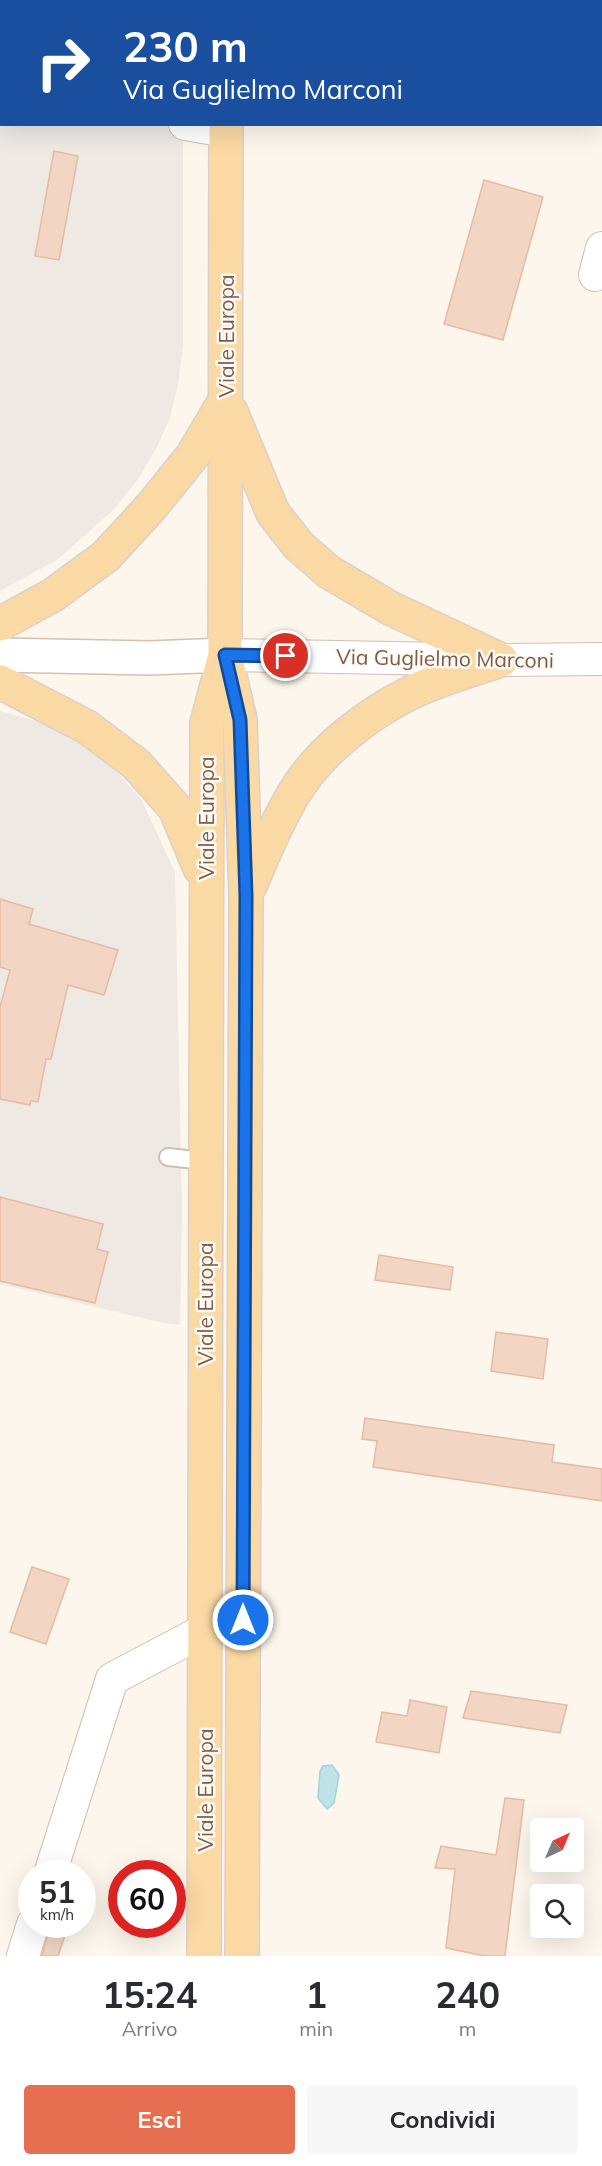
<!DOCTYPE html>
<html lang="it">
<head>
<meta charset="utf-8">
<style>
  body { margin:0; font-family:Mulish,sans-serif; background:#f7f7f7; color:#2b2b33; height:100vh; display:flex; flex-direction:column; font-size:22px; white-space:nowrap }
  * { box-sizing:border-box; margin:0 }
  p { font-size:20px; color:#7c7c81 }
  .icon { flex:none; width:33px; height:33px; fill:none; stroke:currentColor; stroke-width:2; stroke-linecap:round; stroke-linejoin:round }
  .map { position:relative; height:1956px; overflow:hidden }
  .side { display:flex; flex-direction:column; background:#fff; flex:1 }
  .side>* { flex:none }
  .hud { position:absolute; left:0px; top:0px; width:603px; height:126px; box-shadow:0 6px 24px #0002; background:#1a4fa0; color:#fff; overflow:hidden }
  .needle { width:39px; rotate:44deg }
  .tools { position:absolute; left:530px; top:1818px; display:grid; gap:12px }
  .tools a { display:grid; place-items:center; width:54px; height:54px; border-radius:6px; background:#fff; box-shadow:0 6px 24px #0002; font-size:30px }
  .speed { position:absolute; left:18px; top:1860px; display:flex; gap:12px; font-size:30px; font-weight:700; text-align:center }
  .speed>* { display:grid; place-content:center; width:78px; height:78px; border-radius:50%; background:#fff; box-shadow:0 6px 24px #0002; line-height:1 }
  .speed small { font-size:15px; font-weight:400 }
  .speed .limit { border:9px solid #d22; background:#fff; color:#111 }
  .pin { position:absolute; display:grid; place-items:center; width:51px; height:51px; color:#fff; margin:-26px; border:3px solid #fff; border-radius:50%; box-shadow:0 2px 6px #0007 }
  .me { position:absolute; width:66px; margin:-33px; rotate:0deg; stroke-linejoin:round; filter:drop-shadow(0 0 4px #0008) }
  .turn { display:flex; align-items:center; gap:21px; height:126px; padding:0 24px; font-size:27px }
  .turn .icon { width:78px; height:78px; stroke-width:2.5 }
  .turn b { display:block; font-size:42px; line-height:51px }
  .eta { display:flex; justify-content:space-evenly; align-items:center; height:102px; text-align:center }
  .eta b { font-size:36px; font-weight:700; line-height:42px }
  .primary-button { display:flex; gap:12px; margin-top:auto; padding:12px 24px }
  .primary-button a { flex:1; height:69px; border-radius:6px; background:#e76f51; color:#fff; font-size:24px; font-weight:700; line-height:69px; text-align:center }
  .primary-button a+a { background:#f7f7f7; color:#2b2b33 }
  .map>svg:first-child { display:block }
</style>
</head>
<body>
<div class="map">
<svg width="602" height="1956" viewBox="0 0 602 1956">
  <rect width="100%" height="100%" fill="#fdf6ec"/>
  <!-- industrial -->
  <g fill="#efe9e4">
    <polygon points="0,0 181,0 2,2 2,124 183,125 183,346 178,384 170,418 157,447 138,479 114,509 57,560 0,591"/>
    <polygon points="0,711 43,723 81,743 114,769 141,799 175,872 182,1210 180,1325 163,1323 0,1284"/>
  </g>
  <!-- water -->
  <polygon fill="#bfe3e8" stroke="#a5d3da" stroke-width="1.5" points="332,1765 339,1775 334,1803 327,1809 318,1798 320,1771 323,1766"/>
  <!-- building -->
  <g fill="#f3d5c3" stroke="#e6bba3" stroke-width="1.5">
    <polygon points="54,151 78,156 59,260 35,256"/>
    <polygon points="484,180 543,197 503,340 444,324"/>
    <polygon points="0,899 33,909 29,924 118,950 104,995 68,985 51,1059 46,1059 38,1102 31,1101 30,1105 0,1099 0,1007 10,970 0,967"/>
    <polygon points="0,1197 103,1224 97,1249 108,1252 95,1303 0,1281"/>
    <polygon points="379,1255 453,1267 450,1290 375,1280"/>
    <polygon points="496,1332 548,1339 543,1379 491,1371"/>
    <polygon points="365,1418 554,1445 552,1462 602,1469 602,1501 373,1467 377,1441 362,1439"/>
    <polygon points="32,1567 69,1579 46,1644 10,1632"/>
    <polygon points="471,1691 567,1705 560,1733 463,1718"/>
    <polygon points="410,1700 447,1707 439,1753 376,1742 382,1712 407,1716"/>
    <polygon points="505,1798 524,1800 505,1956 484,1956 446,1948 455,1869 435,1868 441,1846 496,1855"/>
    <polygon points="50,1924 69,1924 58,1956 42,1956"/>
  </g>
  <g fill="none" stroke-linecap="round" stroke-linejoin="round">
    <defs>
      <polyline id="lane" points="168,1157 205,1161"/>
      <g id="street">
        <polyline points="0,93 2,93"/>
        <polyline points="185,124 226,131"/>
        <polyline points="595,275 602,248"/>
        <polyline points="225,655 501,660 602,659"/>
        <polyline points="50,1874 112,1679 203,1631"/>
        <polyline points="23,1956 33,1924"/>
      </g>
      <polyline id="secondary" points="0,655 150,658 225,655"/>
      <g id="primary">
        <polyline points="228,2 228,0"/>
        <polyline points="226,124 225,655 240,720 246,896 242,1956"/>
        <polyline points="231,412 273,513 299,546 329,572 390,608 501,660"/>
        <polyline points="0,624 53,595 106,556 151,507 193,455 225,401"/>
        <polyline points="0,682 87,727 136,764 175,808 200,868"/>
        <path d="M250,886C263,855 276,824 293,795C318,752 366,715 410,693C438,679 471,670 501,660"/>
        <polyline points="204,1956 207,723 224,659"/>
      </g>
    </defs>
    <!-- lane casing -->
    <use href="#lane" stroke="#d1beb0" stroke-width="20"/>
    <!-- street casing -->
    <use href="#street" stroke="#d1beb0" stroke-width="34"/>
    <!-- secondary casing -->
    <use href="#secondary" stroke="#d6c0b0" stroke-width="36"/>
    <!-- primary casing -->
    <use href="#primary" stroke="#dad1cd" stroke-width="36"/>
    <!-- lane -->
    <use href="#lane" stroke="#fff" stroke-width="16"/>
    <!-- street -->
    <use href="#street" stroke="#fff" stroke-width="32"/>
    <!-- secondary -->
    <use href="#secondary" stroke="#fff" stroke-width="33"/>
    <!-- primary -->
    <use href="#primary" stroke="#fbd9a5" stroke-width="33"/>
  </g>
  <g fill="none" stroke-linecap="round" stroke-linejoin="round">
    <defs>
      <polyline id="route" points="243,1620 246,896 240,720 225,655 286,656"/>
    </defs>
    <!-- route casing -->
    <use href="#route" stroke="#114b97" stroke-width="15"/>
    <!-- route -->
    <use href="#route" stroke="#1a73e8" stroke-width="10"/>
  </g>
  <g text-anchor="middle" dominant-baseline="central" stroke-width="5" stroke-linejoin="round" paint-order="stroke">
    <!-- street labels -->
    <g font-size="21" fill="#7a5c4d" stroke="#fffaf3">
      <text transform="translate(226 336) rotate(-90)">Viale Europa</text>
      <text transform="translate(445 658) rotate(1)">Via Guglielmo Marconi</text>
      <text transform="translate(206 818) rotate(-90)">Viale Europa</text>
      <text transform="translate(205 1304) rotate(-90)">Viale Europa</text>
      <text transform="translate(205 1790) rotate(-90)">Viale Europa</text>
    </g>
  </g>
</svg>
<div class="tools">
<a><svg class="needle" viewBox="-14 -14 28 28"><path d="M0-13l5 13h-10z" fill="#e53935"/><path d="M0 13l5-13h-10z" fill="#7c7c81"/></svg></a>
<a><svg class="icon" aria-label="search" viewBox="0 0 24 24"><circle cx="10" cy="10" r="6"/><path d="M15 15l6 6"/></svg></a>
</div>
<div class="speed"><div>51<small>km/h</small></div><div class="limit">60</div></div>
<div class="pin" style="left:286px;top:656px;background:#d93025"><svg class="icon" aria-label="arrive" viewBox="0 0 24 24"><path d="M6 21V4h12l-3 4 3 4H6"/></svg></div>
<svg class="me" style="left:243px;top:1620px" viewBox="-20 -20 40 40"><circle r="17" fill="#1a73e8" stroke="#fff" stroke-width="3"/><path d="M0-11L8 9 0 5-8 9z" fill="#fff"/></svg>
<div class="hud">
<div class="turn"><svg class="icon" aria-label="right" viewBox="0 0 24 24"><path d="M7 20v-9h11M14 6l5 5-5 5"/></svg><div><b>230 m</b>Via Guglielmo Marconi</div></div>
</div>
</div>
<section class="side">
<div class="eta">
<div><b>15:24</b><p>Arrivo</p></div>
<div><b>1</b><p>min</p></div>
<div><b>240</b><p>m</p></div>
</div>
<div class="primary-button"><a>Esci</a><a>Condividi</a></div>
</section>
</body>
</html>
